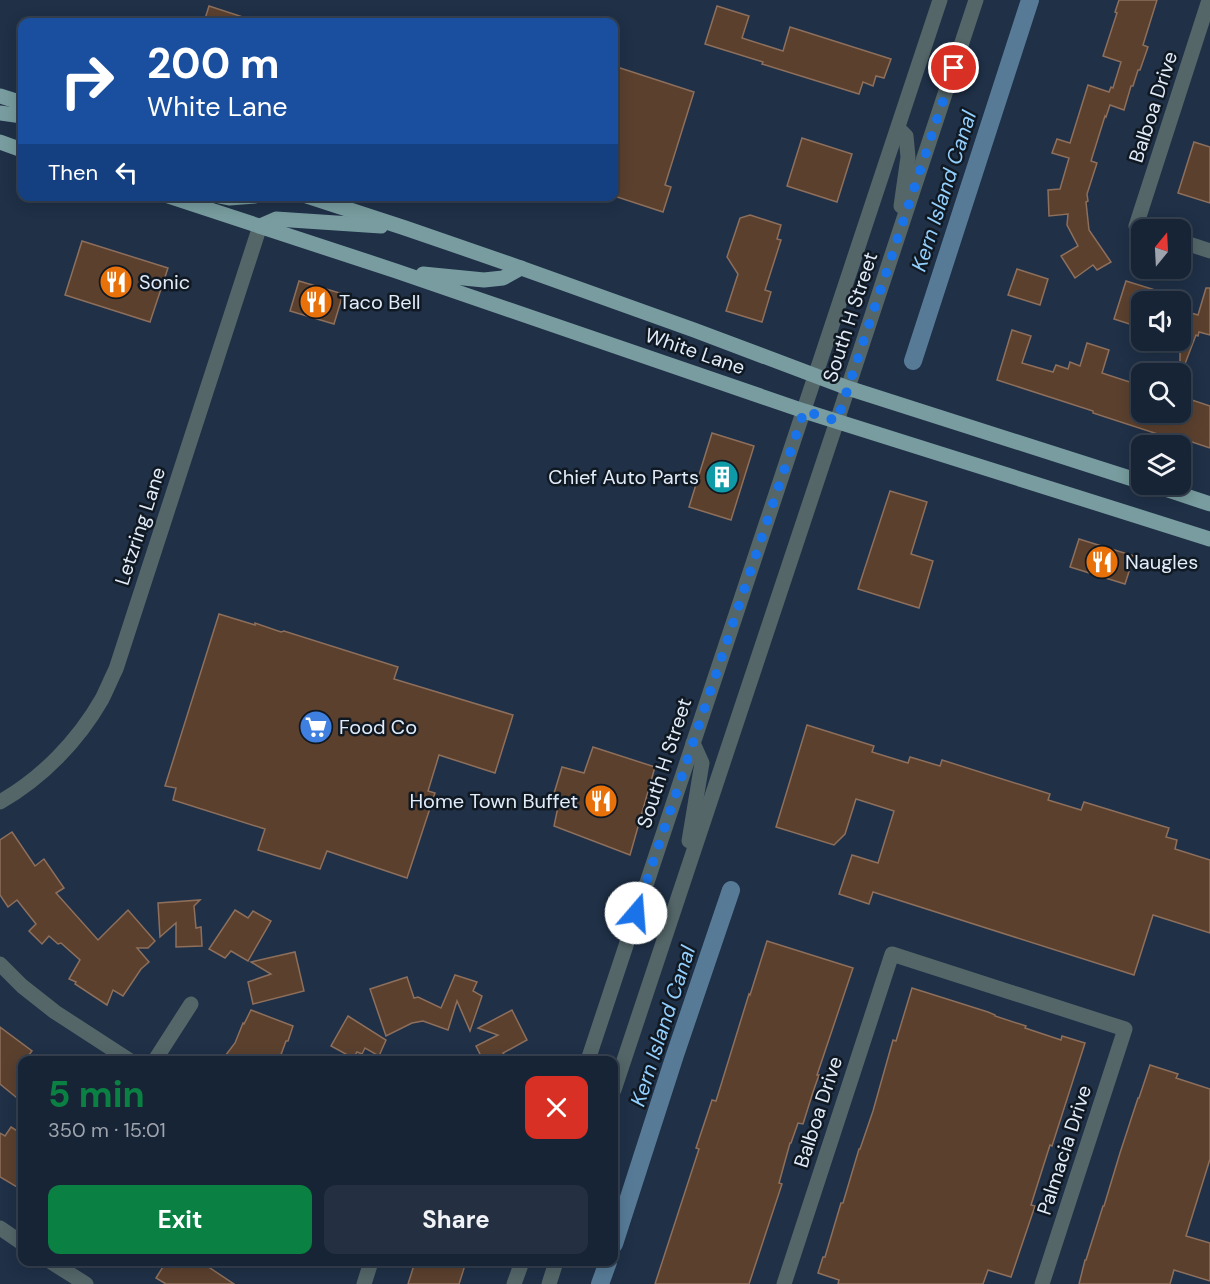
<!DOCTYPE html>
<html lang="en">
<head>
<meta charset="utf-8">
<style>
  body { margin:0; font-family:"DM Sans",sans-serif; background:#243041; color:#f1f3f6; height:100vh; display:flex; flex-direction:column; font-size:22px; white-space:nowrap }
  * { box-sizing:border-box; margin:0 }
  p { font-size:20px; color:#9ea4ad }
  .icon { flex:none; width:33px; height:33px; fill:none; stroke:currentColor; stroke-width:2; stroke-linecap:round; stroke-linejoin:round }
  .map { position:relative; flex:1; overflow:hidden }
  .side { position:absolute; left:18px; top:1056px; width:600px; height:210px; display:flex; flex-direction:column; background:#172435; border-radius:12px; box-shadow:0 3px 15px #0003,0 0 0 2px #364150 }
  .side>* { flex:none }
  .hud { position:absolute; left:18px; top:18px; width:600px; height:183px; border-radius:12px; box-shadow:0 3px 15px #0003,0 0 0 2px #364150; background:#1a4fa0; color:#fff; overflow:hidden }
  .needle { width:39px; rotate:18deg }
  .controls { position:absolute; left:1131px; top:219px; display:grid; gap:12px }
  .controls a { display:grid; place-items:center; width:60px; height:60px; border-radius:12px; background:#172435; box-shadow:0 3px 15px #0003,0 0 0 2px #364150; font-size:30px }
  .pin { position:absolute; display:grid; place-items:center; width:51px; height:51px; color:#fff; margin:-26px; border:3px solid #fff; border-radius:50%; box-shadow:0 2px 6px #0007 }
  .me { position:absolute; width:66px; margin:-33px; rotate:18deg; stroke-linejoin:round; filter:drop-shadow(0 0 4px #0008) }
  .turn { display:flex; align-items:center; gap:21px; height:126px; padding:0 30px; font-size:27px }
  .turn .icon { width:78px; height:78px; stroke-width:2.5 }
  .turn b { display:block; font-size:42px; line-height:51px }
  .then { display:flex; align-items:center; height:57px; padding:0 30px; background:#0003; gap:12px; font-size:22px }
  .round { display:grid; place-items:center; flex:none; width:63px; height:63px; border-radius:12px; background:#243041 }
  .overview { display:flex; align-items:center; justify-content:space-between; height:102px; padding:0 30px }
  h1 { font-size:36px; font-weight:700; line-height:45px; color:#0b8043 }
  .button { display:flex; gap:12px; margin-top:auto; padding:12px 30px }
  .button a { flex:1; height:69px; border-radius:12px; background:#0b8043; color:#fff; font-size:24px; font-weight:700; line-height:69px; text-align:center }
  .button a+a { background:#243041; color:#f1f3f6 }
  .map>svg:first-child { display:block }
</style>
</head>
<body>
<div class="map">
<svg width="1210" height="1284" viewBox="0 0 1210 1284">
  <rect width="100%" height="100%" fill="#1f3047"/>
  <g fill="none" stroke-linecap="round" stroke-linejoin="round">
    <!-- canal -->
    <g stroke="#577b97" stroke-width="18">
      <polyline points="913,361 1030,0"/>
      <polyline points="614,1244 675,1055 731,890"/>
      <polyline points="600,1284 608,1262"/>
    </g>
  </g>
  <!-- building -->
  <g fill="#5b402e" stroke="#8d6f5c" stroke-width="1.5">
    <polygon points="1119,0 1157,0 1143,45 1148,47 1140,70 1138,70 1133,86 1131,86 1124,110 1110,105 1106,117 1105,116 1091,161 1097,163 1087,194 1088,201 1086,202 1089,230 1111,262 1097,270 1093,265 1075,278 1061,256 1078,246 1067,225 1068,214 1049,216 1048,190 1060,189 1069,158 1052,153 1057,139 1070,143 1088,85 1109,92 1111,87 1113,88 1121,62 1103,56 1117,13 1115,12"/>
    <polygon points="209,6 249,19 249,22 204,22"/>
    <polygon points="717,6 749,16 742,38 783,51 790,27 891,59 884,78 876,76 873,86 863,82 859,94 762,64 763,62 705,44"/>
    <polygon points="614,66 694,92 665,185 671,187 663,212 614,196"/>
    <polygon points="802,138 852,154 837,202 787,186"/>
    <polygon points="1194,142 1210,147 1210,203 1178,193"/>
    <polygon points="750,215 781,225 777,239 781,240 765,290 771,292 762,322 726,311 738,274 727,257 740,218"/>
    <polygon points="82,241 168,268 150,322 65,295"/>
    <polygon points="1017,269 1048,279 1040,305 1008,295"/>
    <polygon points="299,281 343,294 334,324 290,311"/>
    <polygon points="1126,281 1181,298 1181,302 1142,302 1142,328 1114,319"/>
    <polygon points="1206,288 1210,288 1210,335 1199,332 1198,336 1196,335 1183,369 1180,369 1180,322 1184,311 1198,315"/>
    <polygon points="1012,330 1031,336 1022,363 1053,372 1056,365 1068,369 1070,362 1080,366 1087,343 1109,350 1102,373 1142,386 1142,412 1180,412 1180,396 1210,406 1210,448 1174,436 1173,439 1093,413 1093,411 997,380"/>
    <polygon points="712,433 754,446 731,520 689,507"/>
    <polygon points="890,491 927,502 911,554 933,561 919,608 858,589"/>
    <polygon points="1079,539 1134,556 1125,584 1070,567"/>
    <polygon points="219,614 255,625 255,623 281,632 284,631 398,667 394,679 513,715 495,773 439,755 428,791 435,793 407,878 327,851 320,869 258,850 265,829 173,800 176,788 165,786"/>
    <polygon points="807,725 874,746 872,752 908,763 910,757 940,766 942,760 1050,794 1048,800 1081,810 1084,802 1169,828 1166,837 1177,840 1175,849 1210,860 1210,933 1153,915 1134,975 873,892 869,904 839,894 852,855 878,863 894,811 856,799 845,834 834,845 776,827"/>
    <polygon points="593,747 655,767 630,855 554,826 559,802 552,800 562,767 584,773"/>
    <polygon points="12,832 35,866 44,859 64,888 56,893 98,940 128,910 155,941 148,948 137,948 149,962 141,969 123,996 113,990 107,1005 75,984 76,982 69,979 80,960 61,943 58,944 49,936 42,944 29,931 36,924 17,900 8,907 0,895 0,840"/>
    <polygon points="200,900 194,906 196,928 201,927 202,946 176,947 176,923 160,937 158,903"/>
    <polygon points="235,910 248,918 253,911 271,921 248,961 231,951 225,958 209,949"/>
    <polygon points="767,941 853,968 817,1075 819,1075 813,1092 803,1124 798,1123 791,1143 790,1143 779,1183 782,1184 749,1284 655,1284 699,1149 696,1148 712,1100 716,1101 749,994 750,995"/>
    <polygon points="295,952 304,991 253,1004 248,982 271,974 251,962"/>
    <polygon points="455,975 477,982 473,991 482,996 470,1031 457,1001 448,1030 423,1021 412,1023 386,1036 370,989 407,977 414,998 418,997 441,1008"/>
    <polygon points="912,988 988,1012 995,1015 995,1016 1026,1026 1025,1028 1061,1040 1062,1036 1085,1043 1052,1146 1050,1145 1043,1167 1031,1205 1035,1206 1011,1277 988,1270 983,1284 838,1284 839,1280 818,1273 823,1257 825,1257 841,1203 843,1203 859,1149 860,1149 873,1111 893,1040 896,1041"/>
    <polygon points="251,1010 293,1026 288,1041 286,1041 279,1060 222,1060 235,1043 243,1023 244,1024"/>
    <polygon points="512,1010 527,1040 503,1053 508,1060 483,1060 476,1046 498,1035 478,1028"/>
    <polygon points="348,1016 386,1040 379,1056 365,1048 362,1054 357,1052 353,1058 331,1046"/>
    <polygon points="0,1027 32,1051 25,1060 22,1060 22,1102 0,1084"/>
    <polygon points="1150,1065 1178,1074 1176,1078 1210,1089 1210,1159 1186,1236 1210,1243 1210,1281 1174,1270 1170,1284 1079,1284 1085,1260 1086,1260 1103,1206 1104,1206 1120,1153 1138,1098 1139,1098"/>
    <polygon points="11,1127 22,1134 22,1190 0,1177 0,1133 5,1136"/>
    <polygon points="166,1262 201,1262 234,1284 166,1284 156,1278"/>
    <polygon points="415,1262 466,1262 459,1284 408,1284"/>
  </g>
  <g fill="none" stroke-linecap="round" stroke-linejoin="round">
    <!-- minor -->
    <g stroke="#546668" stroke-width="15">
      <polyline points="898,128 906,136 908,157 901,206"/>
      <polyline points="1145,230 1136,226 1209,0"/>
      <polyline points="1180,241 1210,251"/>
      <path d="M0,802C42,778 78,741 102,699C107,689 111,679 116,669L260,226"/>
      <polyline points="689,841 702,763 693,743"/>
      <polyline points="0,964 22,986 55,1012 129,1060"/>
      <polyline points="155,1060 191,1004"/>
      <polyline points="588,1060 940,0"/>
      <polyline points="614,1090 837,421 976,0"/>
      <polyline points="0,1228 22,1243"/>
      <polyline points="51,1262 86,1284"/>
      <polyline points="364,1284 371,1262"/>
      <polyline points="514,1284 522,1262"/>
      <polyline points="549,1284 556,1262"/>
      <polyline points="784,1284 892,954 1125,1029 1042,1284"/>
    </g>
    <!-- major -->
    <g stroke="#789c9f" stroke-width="15">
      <polyline points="0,96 22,103"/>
      <polyline points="0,113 22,116"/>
      <polyline points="0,142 22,150"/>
      <polyline points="168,196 396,271 804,411 1210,539"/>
      <polyline points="219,196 229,198 255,196"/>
      <polyline points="307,196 405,228 521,268 694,330 848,388 1142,482"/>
      <polyline points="260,226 276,219 381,226"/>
      <polyline points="423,274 484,280 503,278 521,268"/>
      <polyline points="1150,484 1210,504"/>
    </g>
  </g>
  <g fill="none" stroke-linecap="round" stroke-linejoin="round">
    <!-- route -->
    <polyline stroke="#1a73e8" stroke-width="10" stroke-dasharray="0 18" points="636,913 804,411 837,421 954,68"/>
  </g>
  <!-- icons -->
  <defs>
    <symbol id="restaurant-disc" viewBox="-11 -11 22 22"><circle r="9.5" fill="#e8710a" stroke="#101822"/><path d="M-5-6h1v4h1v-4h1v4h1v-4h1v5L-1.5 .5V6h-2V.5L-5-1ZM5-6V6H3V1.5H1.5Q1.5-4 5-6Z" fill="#fff"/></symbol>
    <symbol id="building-disc" viewBox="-11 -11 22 22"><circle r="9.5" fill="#0f9aa8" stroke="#101822"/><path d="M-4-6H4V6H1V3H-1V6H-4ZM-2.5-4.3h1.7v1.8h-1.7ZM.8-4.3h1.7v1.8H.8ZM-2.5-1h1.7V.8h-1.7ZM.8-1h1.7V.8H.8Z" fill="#fff"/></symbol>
    <symbol id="supermarket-disc" viewBox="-11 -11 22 22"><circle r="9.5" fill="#3f7fe0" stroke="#101822"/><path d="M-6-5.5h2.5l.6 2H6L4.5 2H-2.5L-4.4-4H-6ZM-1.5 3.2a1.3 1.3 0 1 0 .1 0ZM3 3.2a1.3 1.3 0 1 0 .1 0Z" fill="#fff"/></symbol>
  </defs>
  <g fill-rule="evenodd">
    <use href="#restaurant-disc" x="97" y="263" width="38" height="38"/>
    <use href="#restaurant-disc" x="297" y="283" width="38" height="38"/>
    <use href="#building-disc" x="703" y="458" width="38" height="38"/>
    <use href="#restaurant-disc" x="1083" y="543" width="38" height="38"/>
    <use href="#supermarket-disc" x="297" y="708" width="38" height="38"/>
    <use href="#restaurant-disc" x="582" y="782" width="38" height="38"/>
  </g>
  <g text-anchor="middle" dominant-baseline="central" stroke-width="5" stroke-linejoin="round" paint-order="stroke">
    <!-- street labels -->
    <g font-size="20" fill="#e1ecfb" stroke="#101822">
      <text transform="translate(1153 107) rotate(-72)">Balboa Drive</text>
      <text transform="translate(850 317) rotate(-72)">South H Street</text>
      <text transform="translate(695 351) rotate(19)">White Lane</text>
      <text transform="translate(140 526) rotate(-72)">Letzring Lane</text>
      <text transform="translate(664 763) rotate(-72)">South H Street</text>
      <text transform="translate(818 1112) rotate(-72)">Balboa Drive</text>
      <text transform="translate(1064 1150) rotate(-72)">Palmacia Drive</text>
    </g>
    <!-- poi labels -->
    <g font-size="20" fill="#e1ecfb" stroke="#101822" text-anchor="start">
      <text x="139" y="282">Sonic</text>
      <text x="339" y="302">Taco Bell</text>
      <text x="699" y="477" text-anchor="end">Chief Auto Parts</text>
      <text x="1125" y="562">Naugles</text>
      <text x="339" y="727">Food Co</text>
      <text x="578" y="801" text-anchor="end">Home Town Buffet</text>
    </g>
    <!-- water labels -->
    <g font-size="21" font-style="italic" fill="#93cffd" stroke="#101822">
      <text transform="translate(944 191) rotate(-72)">Kern Island Canal</text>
      <text transform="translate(663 1026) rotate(-72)">Kern Island Canal</text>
    </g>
  </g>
</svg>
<div class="controls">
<a><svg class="needle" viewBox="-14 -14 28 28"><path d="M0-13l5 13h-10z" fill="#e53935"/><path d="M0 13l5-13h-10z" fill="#9ea4ad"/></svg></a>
<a><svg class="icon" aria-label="sound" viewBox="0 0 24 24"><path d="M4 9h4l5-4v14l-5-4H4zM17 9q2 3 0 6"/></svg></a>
<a><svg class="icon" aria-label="search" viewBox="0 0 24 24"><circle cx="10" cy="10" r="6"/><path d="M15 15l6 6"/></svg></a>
<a><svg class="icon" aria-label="layers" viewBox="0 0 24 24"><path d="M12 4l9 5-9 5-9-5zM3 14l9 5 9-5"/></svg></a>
</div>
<div class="pin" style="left:954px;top:68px;background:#d93025"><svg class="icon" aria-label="arrive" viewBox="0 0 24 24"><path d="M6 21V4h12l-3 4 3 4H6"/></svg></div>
<svg class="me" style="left:636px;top:913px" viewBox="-20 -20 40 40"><circle r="19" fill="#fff"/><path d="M0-13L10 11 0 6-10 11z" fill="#1a73e8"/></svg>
<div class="hud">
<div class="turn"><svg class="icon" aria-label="right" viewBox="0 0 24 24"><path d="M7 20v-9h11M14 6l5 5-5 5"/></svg><div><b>200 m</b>White Lane</div></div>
<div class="then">Then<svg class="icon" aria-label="left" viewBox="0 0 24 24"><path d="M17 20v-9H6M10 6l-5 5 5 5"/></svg></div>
</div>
<section class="side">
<div class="overview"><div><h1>5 min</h1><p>350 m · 15:01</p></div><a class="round" style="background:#d93025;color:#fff"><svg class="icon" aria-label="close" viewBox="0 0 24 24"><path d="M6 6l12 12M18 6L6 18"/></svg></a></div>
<div class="button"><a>Exit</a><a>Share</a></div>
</section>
</div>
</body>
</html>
